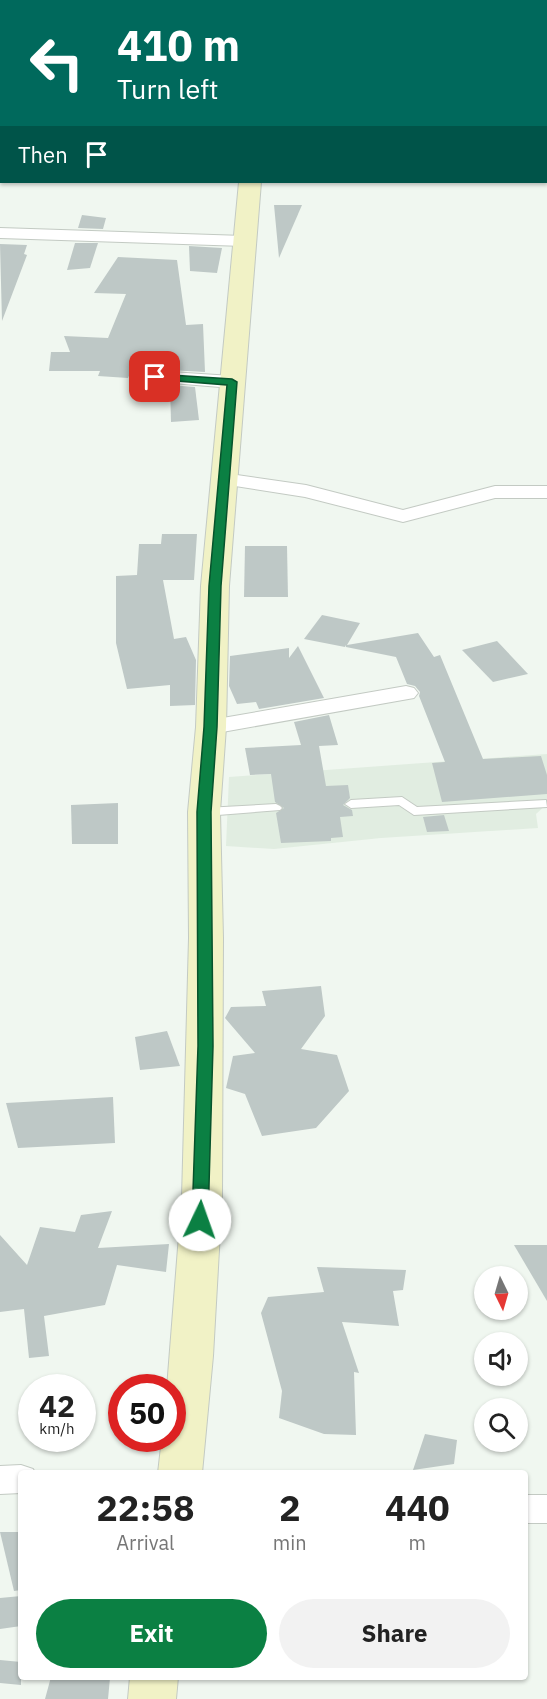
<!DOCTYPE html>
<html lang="en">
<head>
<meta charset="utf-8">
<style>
  body { margin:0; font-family:"IBM Plex Sans",sans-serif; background:#f2f2f2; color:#222; height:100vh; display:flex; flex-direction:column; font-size:22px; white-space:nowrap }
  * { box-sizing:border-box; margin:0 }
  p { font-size:20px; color:#767676 }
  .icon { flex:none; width:33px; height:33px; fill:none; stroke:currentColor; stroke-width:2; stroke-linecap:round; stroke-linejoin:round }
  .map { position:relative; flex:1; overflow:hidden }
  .drawer { position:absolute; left:18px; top:1470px; width:510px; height:210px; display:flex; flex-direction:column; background:#fff; border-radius:6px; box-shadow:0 2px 4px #0004 }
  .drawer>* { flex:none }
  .top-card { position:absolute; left:0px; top:0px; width:548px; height:183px; box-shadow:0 2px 4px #0004; background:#00695c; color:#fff; overflow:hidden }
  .needle { width:39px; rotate:175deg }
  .tools { position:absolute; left:474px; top:1266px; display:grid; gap:12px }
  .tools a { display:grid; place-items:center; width:54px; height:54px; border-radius:50%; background:#fff; box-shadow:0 2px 4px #0004; font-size:30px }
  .speed { position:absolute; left:18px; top:1374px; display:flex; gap:12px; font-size:30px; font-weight:700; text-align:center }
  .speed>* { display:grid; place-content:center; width:78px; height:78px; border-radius:50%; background:#fff; box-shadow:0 2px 4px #0004; line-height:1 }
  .speed small { font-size:15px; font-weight:400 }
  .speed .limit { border:9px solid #d22; background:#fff; color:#111 }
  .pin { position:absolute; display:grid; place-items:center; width:51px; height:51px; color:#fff; margin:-26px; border-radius:12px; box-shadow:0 3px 9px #0006 }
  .me { position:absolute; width:66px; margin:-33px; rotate:3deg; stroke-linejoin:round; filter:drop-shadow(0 0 4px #0008) }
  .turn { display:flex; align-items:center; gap:21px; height:126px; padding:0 18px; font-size:27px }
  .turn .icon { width:78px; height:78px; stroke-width:2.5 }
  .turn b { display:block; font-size:42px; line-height:51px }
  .then { display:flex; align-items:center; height:57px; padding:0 18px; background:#0003; gap:12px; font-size:22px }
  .eta { display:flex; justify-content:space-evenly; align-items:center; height:102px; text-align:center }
  .eta b { font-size:36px; font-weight:800; line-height:42px }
  .button { display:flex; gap:12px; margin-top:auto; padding:12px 18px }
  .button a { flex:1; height:69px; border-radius:36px; background:#0b8043; color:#fff; font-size:24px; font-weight:800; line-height:69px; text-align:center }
  .button a+a { background:#f2f2f2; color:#222 }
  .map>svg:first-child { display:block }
</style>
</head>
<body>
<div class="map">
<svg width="547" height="1699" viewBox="0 0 547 1699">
  <rect width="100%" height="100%" fill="#f0f7f0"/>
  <!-- built -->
  <polygon fill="#e1ede1" points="547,754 547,804 536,814 538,828 381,838 274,849 226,846 229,777"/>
  <!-- building -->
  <g fill="#bec8c6">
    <polygon points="274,205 302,205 279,258"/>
    <polygon points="82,215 106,218 103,229 78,228"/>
    <polygon points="75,243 98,243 90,268 67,270"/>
    <polygon points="0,244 27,245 24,254 27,255 2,321"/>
    <polygon points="189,246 222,248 217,273 190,271"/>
    <polygon points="118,257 177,260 186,325 203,324 205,372 169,370 169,362 135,362 128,378 98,376 100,371 49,371 51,352 70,352 64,336 108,338 126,294 94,293"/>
    <polygon points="170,385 195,387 199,420 171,422"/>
    <polygon points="162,534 197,534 194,580 163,580 174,639 186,637 196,660 195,705 170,706 170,685 127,689 116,643 116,576 137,575 139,544 161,544"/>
    <polygon points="245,546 287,546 288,597 244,597"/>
    <polygon points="322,615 360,623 347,645 418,633 434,657 440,655 483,759 541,756 547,775 547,794 442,802 432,763 445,762 419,696 420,692 415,686 407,684 396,657 346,647 346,645 345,647 304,639"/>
    <polygon points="497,641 528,674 493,682 462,650"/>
    <polygon points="298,646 324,698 259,709 256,702 237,704 229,686 230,656 289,648 289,658"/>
    <polygon points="329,715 338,745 319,746 326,786 348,785 350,798 343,805 352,810 353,816 340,817 343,837 331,838 331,841 281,843 276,813 284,808 275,802 271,774 250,775 245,748 301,745 294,722"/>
    <polygon points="118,803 118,844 72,844 71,805"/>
    <polygon points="444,815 449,831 427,832 423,817"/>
    <polygon points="321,986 325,1016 301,1049 337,1055 349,1091 316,1128 262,1136 245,1094 226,1088 233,1056 255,1053 225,1018 231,1007 266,1006 262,991"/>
    <polygon points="167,1031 180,1066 140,1070 135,1037"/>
    <polygon points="113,1097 115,1143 18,1148 6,1103"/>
    <polygon points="112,1211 98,1248 169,1244 166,1272 117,1265 105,1305 44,1316 49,1356 29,1358 24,1309 0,1312 0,1235 27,1265 40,1227 75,1232 81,1215"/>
    <polygon points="514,1245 547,1245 547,1301"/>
    <polygon points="317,1267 406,1270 403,1290 393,1291 399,1326 342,1322 359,1373 354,1372 356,1435 324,1434 279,1418 282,1391 261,1313 268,1297 324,1292"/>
    <polygon points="425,1434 457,1440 454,1464 413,1470"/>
    <polygon points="0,1532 21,1532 21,1590 14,1591"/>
    <polygon points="21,1596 21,1626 0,1629 0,1598"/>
    <polygon points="0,1660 21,1662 21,1685 0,1683"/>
    <polygon points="51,1677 110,1678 108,1699 45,1699"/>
  </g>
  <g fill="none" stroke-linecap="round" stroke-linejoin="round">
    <defs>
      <g id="service">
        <polygon points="402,797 417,807 546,800 547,807 414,815 399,805 351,808 345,804 351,800"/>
        <polygon points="276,804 280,806 282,808 280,810 205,816 199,812 205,808"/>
      </g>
      <g id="minor">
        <polygon points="0,228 244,236 253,241 244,246 0,238"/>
        <polygon points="155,371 232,376 242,382 232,388 148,381 146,377 148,373"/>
        <polygon points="223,473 306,485 403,510 495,486 547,486 547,498 495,498 403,522 305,497 216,483 213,479 216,475"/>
        <polygon points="406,686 414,688 418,693 414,698 211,734 203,732 199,727 203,722 211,720"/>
        <polygon points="21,1465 33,1469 35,1473 21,1473 21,1493 0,1494 0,1466"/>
        <rect x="525" y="1495" width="22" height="28"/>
      </g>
      <g id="secondary">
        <rect x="265" y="0" width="18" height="2"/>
        <polygon points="239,182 261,182 229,586 226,727 220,812 223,938 222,1197 213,1356 202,1473 158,1473 162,1438 172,1438 172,1388 167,1388 182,1197 189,938 188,812 196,727 201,586"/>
        <polygon points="130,1677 178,1677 176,1699 128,1699"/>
      </g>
    </defs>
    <!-- service casing -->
    <use href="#service" stroke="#c3cac3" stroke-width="2"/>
    <!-- minor casing -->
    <use href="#minor" stroke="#c3cac3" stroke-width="2"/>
    <!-- secondary casing -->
    <use href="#secondary" stroke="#c3cac3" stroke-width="2"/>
    <!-- service -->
    <use href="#service" fill="#fff" fill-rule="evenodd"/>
    <!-- minor -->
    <use href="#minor" fill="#fff" fill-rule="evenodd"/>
    <!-- secondary -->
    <use href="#secondary" fill="#f1f2c6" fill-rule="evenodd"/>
  </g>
  <!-- route -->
  <polygon fill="#0b8043" stroke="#07532c" stroke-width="1.5" points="155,374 232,379 237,382 221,586 217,727 211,812 213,1046 208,1220 200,1226 192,1220 198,1046 197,812 204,727 209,586 227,385 152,379 152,375"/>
</svg>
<div class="tools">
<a><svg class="needle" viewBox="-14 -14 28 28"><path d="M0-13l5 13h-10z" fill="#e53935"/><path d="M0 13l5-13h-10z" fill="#767676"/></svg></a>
<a><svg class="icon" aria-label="sound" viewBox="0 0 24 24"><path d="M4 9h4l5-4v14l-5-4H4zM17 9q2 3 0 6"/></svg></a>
<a><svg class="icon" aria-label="search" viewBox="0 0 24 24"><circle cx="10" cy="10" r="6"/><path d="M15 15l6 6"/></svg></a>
</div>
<div class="speed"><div>42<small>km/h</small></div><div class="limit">50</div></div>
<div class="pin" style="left:155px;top:377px;background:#d93025"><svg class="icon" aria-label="arrive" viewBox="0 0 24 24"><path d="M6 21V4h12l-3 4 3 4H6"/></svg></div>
<svg class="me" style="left:200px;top:1220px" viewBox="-20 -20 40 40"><circle r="19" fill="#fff"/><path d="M0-13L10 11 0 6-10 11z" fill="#0b8043"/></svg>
<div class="top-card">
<div class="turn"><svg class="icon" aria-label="left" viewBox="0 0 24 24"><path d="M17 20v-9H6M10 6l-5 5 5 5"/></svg><div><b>410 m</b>Turn left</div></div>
<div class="then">Then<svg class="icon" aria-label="arrive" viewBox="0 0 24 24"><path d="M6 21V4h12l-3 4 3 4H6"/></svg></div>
</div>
<section class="drawer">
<div class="eta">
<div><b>22:58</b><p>Arrival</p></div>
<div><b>2</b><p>min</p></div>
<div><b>440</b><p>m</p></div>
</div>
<div class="button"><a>Exit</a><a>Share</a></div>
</section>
</div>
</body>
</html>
